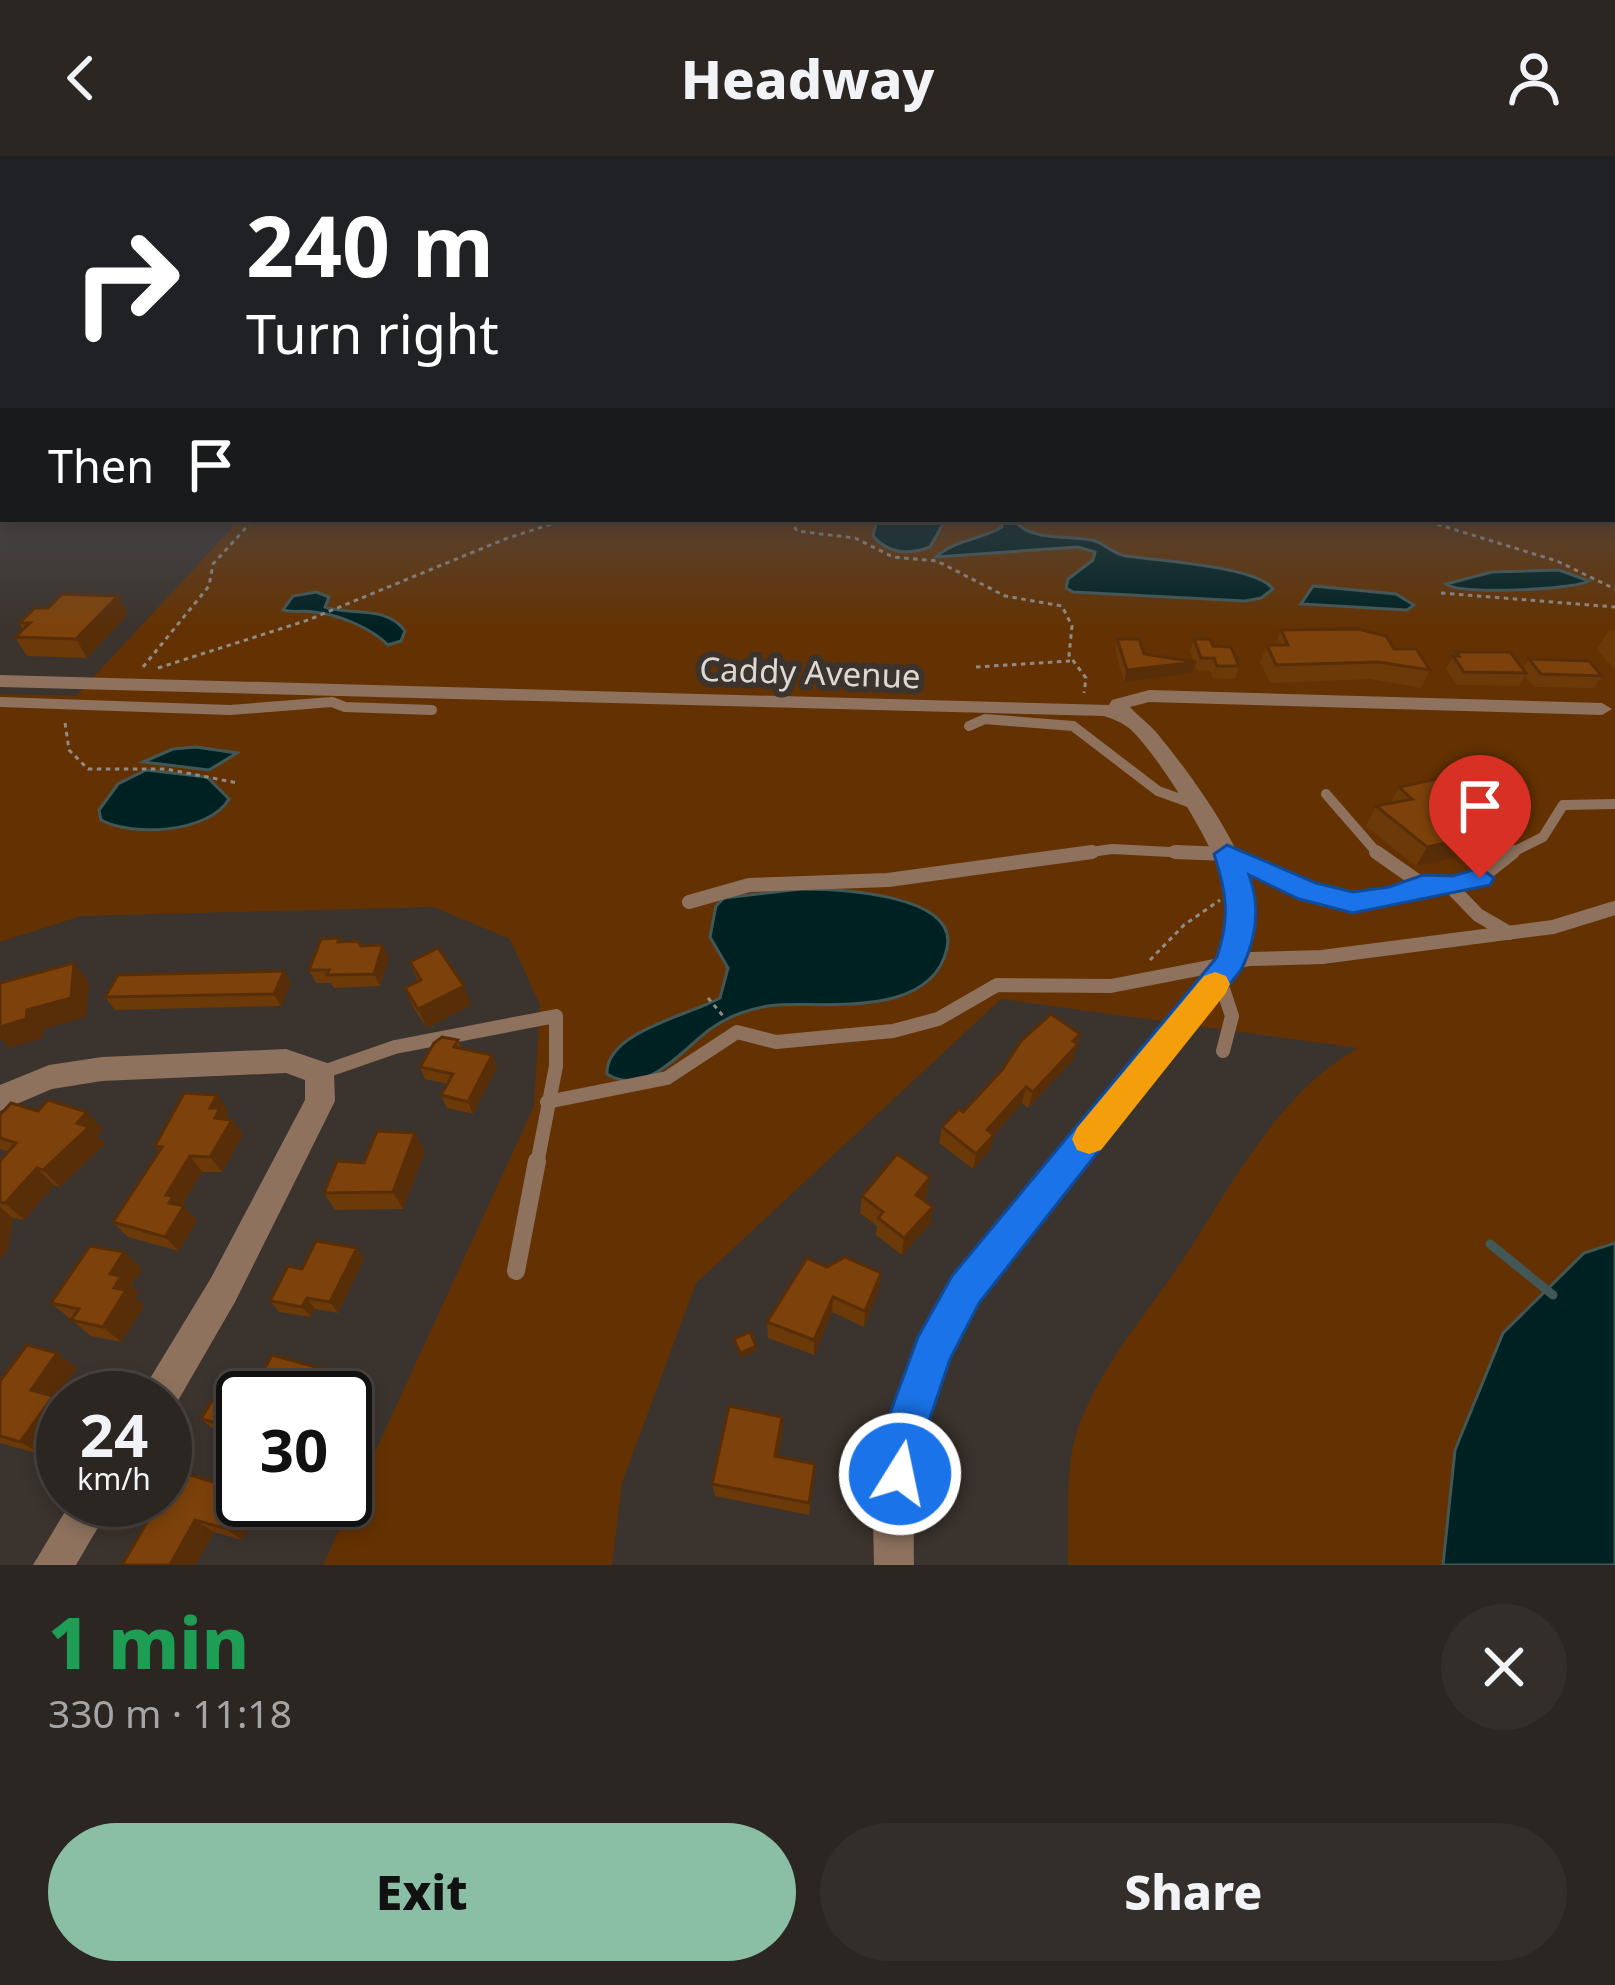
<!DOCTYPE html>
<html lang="en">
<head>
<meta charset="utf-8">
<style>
  body { margin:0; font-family:"Noto Sans",sans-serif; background:#342e2a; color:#f1f3f6; height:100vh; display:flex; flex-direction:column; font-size:45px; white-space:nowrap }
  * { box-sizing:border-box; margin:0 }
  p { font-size:39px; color:#a6a5a5 }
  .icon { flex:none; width:66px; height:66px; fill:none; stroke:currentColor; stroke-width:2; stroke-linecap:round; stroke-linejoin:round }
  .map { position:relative; height:1409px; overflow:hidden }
  .details { display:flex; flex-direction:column; background:#2c2622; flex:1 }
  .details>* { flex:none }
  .guide { position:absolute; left:0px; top:0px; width:1617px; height:366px; box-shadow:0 6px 18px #0003,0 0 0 3px #484340; background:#202124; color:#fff; overflow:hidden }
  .speed { position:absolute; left:36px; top:1215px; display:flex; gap:24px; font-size:60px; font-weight:700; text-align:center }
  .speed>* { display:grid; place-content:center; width:156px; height:156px; border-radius:50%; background:#2c2622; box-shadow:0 6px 18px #0003,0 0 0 3px #484340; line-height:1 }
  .speed small { font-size:30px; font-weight:400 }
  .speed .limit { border:6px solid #111; border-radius:18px; background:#fff; color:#111 }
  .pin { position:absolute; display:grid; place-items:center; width:102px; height:102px; color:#fff; margin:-123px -51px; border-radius:50% 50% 50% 0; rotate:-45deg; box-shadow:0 0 12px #0007 }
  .pin .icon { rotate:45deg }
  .me { position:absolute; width:132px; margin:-66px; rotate:10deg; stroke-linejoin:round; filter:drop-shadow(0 0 9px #0008) }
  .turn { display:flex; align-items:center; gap:42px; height:252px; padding:0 48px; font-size:54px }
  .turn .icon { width:156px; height:156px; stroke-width:2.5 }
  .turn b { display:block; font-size:84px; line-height:102px }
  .then { display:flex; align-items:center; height:114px; padding:0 48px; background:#0003; gap:24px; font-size:45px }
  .round { display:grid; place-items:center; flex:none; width:126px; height:126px; border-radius:63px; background:#342e2a }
  .overview { display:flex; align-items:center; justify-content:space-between; height:204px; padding:0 48px }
  h1 { font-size:72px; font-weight:800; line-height:90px; color:#1e9e55 }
  .action { display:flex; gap:24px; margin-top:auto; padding:24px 48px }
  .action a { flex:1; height:138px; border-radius:72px; background:#8abfa5; color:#111; font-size:48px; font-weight:800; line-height:138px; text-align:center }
  .action a+a { background:#342e2a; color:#f1f3f6 }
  header { display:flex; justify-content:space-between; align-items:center; height:156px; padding:0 48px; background:#2c2622; font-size:54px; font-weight:800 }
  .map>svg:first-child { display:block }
</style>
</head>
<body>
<header><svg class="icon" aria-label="back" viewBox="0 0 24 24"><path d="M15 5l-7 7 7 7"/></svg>Headway<svg class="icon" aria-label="person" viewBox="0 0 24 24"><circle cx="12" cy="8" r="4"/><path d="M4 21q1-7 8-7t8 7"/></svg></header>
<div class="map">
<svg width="1615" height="1409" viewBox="0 0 1615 1409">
  <rect width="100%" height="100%" fill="#3b332d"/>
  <!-- green -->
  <path fill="#643202" d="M1615,321V1087L1584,1097L1503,1177L1455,1294L1443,1409H1068C1069,1367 1064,1313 1078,1272C1102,1207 1147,1158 1184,1102C1231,1030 1280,935 1358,892L1001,843L696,1127L622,1327L612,1409H323L534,950L540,849L510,783L433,751L81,760L0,786V538L76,540L240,363H1614Z"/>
  <!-- water -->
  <g fill="#002122" stroke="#425857" stroke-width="3">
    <path d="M877,363H939L943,368L930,391C908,399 889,398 873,380Z"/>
    <path d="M999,363H1013C1030,386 1067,379 1092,384C1105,387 1112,398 1126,400C1158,405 1256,410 1273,433L1261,442L1245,445L1073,436L1066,432L1068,423L1093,404L1095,396L1078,391L936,401C954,384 981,384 1002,371Z"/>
    <path d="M1559,414L1589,425C1572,434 1458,439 1446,428L1492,416Z"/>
    <polygon points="1313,430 1396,438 1414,449 1407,454 1301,448"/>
    <path d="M316,436L329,441L325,451C353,460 386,449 405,475L401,485L388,489C371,472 340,459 314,456C302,454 294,457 283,454L293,440Z"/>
    <polygon points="196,591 237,597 209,614 143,606 173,593"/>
    <path d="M146,614L207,621L229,643C209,677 133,681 101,664L99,654L118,628Z"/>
    <path d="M801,733C834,733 959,737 947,792C932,862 827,846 777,849C753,851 728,860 709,874C681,895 646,942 607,918C605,876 690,859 720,842L728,812L710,781L716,750L724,742Z"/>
    <polygon points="1615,1087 1615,1409 1443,1409 1455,1294 1503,1177 1584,1097"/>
  </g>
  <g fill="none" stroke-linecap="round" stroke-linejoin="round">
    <!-- stream -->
    <polyline stroke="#425857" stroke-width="9" points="1490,1088 1553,1139"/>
    <!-- path -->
    <g stroke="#918b86" stroke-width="3" stroke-dasharray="4.5 4.5" stroke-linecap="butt">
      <polyline points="790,363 797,375 855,382 893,401 937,405 1005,440 1062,450 1072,470 1069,499 1086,522 1084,537"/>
      <polyline points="1420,363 1557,405 1615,433"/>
      <polyline points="1441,437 1615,451"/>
      <polyline points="143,511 209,430 213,408 254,363"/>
      <polyline points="976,511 1070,505"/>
      <polyline points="158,512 308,464 505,383 567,363"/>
      <polyline points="65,567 69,594 88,613 166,613 238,627"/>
      <polyline points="1150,804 1184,769 1220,744"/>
      <polyline points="708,842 724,861"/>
    </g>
    <!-- lane-far2 -->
    <g stroke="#8e725e" stroke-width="10">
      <polyline points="0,546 230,554 332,546 345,551 432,554"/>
      <polyline points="969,570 985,563 1073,570 1158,635 1194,648"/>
      <polyline points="1326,638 1379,699"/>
      <polyline points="1070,699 1112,693 1229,699"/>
      <polyline points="1507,699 1543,681 1563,649 1615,648"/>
    </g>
    <!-- lane-far1 -->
    <g stroke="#8e725e" stroke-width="14">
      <polyline points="1175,696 1227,698 1335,744 1369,745 1423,729 1453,730 1480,722 1513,696"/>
      <polyline points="1376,696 1423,729"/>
      <polyline points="1450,730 1478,759 1509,777"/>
      <polyline points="689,746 749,729 888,724 1092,696"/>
      <polyline points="1220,824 1232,860 1223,895"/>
      <polyline points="320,917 395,891 556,860 556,910 537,1008"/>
      <polyline points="547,946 667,922 737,876 776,886 893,875 938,863 997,829 1111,830 1250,803 1322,801 1553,771 1615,752"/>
    </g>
    <!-- lane -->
    <polyline stroke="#8e725e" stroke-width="18" points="516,1115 537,1005"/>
    <!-- street -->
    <g fill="#8e725e" fill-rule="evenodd">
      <path d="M0,519L1109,549L1112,544L1149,534L1602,547L1612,553L1602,559L1149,546L1130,551C1137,559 1148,567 1156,576C1190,617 1260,710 1255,764C1252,792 1236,817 1222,841L978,1146C930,1235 911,1307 914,1409H874L873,1365L888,1271L920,1183L954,1122L1202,825C1218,802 1231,777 1230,748C1228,710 1158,597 1129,572C1121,566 1113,563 1104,560L0,531Z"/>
      <polygon points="286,893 330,908 334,917 335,945 235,1146 172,1255 165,1258 165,1242 141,1242 146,1229 211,1122 305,944 305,924 286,917 102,925 52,933 0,955 0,929 49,909 102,901"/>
      <polygon points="72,1344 114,1344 76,1409 33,1409"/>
    </g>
    <!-- secondary -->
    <polygon fill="#c09374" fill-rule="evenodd" points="3,341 3,353 0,354 0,342"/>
  </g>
  <!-- wall -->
  <g fill="#6c3909">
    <polygon points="128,458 87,502 27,500 15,481 23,474 19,467"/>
    <polygon points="1281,474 1394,493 1430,514 1421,532 1370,523 1270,527 1260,506 1267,489 1275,489"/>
    <polygon points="1609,474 1615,474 1615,514 1597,493"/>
    <polygon points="1117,483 1144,498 1194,506 1190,495 1194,483 1239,510 1235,523 1213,522 1210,515 1197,514 1195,508 1192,517 1124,526 1115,494"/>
    <polygon points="1456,496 1523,513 1529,503 1602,520 1594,532 1534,531 1525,519 1519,530 1457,529 1446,513"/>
    <polygon points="1399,631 1454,637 1507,649 1495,669 1466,676 1472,681 1460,701 1416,710 1366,670 1376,650 1390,647"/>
    <polygon points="339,782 341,786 361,790 389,802 380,830 334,832 331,827 316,827 309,814"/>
    <polygon points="410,806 471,849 427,872 413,851 405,832 418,826"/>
    <polygon points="284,815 291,827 281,850 115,854 105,841"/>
    <polygon points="1080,878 1073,904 1028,952 1022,947 994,979 990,994 973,1013 939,987 942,971 963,956 1002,914"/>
    <polygon points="458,884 461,892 492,899 497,911 473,958 447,952 441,939 448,928 425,923 420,911"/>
    <polygon points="228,954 226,960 228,963 232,964 243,979 222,1016 202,1016 182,1049 197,1064 179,1095 128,1081 113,1066 159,995 155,990"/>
    <polygon points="0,959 103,973 97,980 105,988 60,1031 54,1029 24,1064 13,1062 7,1095 0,1103 0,1005 8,996 0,993"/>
    <polygon points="425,995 403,1053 335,1054 324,1037 364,1007"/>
    <polygon points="930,1021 927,1039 923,1044 933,1051 930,1068 902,1099 876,1079 877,1070 860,1057 862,1040"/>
    <polygon points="357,1092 364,1103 338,1157 315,1153 311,1161 279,1156 270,1145 302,1113"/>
    <polygon points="124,1096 142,1113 131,1129 139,1137 135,1142 144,1150 121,1186 91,1180 51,1147"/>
    <polygon points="807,1102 879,1133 864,1171 832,1156 814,1199 768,1182 767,1166"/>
    <polygon points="77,1212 56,1242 43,1299 0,1287 0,1225"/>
    <polygon points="327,1214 340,1229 333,1242 243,1242 243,1283 218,1277 201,1263 239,1230 259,1223"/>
    <polygon points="783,1274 778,1301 815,1308 809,1359 715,1340 712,1328"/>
    <polygon points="177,1315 261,1348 242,1384 214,1376 195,1409 122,1409"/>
  </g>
  <!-- shaded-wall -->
  <g fill="#582e08">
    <polygon points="118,440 128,458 87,502 76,483"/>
    <polygon points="1196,506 1192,517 1124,526 1127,514"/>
    <polygon points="1507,649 1495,669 1441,682 1453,662"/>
    <polygon points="1472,681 1460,701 1416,710 1427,691"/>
    <polygon points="383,789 389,802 380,830 374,818"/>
    <polygon points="74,807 89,826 86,861 44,873 43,882 9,892 0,882 0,871 27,854"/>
    <polygon points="284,815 291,827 281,850 274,838"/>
    <polygon points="464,830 471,849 427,872 418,853"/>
    <polygon points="1080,878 1073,904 1028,952 1033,936"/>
    <polygon points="492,899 497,911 473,958 468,946"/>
    <polygon points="1026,931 1022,947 994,979 990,994 973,1013 976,998 987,974"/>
    <polygon points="217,939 228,954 226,960 230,966 232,964 243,979 222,1016 210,1001 215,962 210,952"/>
    <polygon points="87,956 103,973 97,980 105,988 60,1031 43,1014"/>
    <polygon points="415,977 425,995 403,1053 393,1036"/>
    <polygon points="190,1000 202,1016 182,1049 197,1064 179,1095 165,1081 169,1047 166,1039"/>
    <polygon points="37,1012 54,1029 24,1064 5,1047"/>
    <polygon points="930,1021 927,1039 913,1056 916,1039"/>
    <polygon points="0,1051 13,1062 7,1095 0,1103"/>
    <polygon points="933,1051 930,1068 902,1099 904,1082"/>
    <polygon points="357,1092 364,1103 338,1157 330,1146"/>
    <polygon points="124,1096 142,1113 131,1129 139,1137 135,1142 144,1150 121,1186 103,1171 114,1132 110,1118"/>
    <polygon points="881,1117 879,1133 864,1171 865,1155"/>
    <polygon points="833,1141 832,1156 814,1199 814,1184"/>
    <polygon points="307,1142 315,1153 311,1161 302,1151"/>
    <polygon points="756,1190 756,1195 741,1202 740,1197"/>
    <polygon points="57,1197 77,1212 56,1242 63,1247 63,1270 43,1299 20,1286 31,1234"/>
    <polygon points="327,1214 340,1229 333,1242 316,1242 313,1239"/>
    <polygon points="782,1261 783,1274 776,1314 775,1300"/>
    <polygon points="243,1338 243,1344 256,1344 261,1348 242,1384 224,1372"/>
    <polygon points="195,1364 214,1376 195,1409 170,1409"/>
  </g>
  <!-- building -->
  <g fill="#7d420b" stroke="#582e08" stroke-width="3">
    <polygon points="62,438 118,440 76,483 15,481 30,467 19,467 35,452 48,452"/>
    <polygon points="1358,473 1386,480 1394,493 1416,493 1430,514 1378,506 1276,509 1267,489 1288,489 1281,474"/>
    <polygon points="1117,483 1139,483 1144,498 1196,506 1127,514"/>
    <polygon points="1194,483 1210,483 1213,490 1231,491 1239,510 1217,510 1214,502 1201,502"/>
    <polygon points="1456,496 1510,496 1526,517 1464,516 1453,500 1459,500"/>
    <polygon points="1529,503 1589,505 1602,520 1541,518"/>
    <polygon points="1437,623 1454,637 1487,631 1507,649 1453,662 1472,681 1427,691 1376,650 1412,643 1399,631"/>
    <polygon points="339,782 338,786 358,785 361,790 383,789 374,818 327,819 329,814 309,814 321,783"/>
    <polygon points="438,792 464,830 418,853 405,832 421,824 410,806"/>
    <polygon points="74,807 71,842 27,854 26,863 0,871 0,827"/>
    <polygon points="284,815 274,838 105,841 118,819"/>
    <polygon points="1051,858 1080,878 1073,885 1078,888 1033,936 1026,931 987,974 994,979 976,998 942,971 959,953 963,956 1002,914 1021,885"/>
    <polygon points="442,881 458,884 454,891 492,899 468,946 441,939 453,918 420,911 434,887"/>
    <polygon points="184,937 217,939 210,952 220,952 215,962 232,964 210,1001 190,1000 166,1039 173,1040 169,1047 184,1050 165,1081 113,1066 162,991 155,990"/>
    <polygon points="48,944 87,956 77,967 89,971 43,1014 37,1012 5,1047 0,1046 0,1005 16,987 0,982 0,959 11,947 38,955"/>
    <polygon points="377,975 415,977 393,1036 324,1037 337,1005 364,1007"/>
    <polygon points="897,998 930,1021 916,1039 933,1051 904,1082 878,1062 883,1056 862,1040"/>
    <polygon points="316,1085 357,1092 330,1146 307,1142 302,1151 270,1145 288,1110 302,1113"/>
    <polygon points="90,1090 124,1096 110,1118 121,1120 114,1132 126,1134 103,1171 71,1164 79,1153 51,1147"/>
    <polygon points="845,1101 881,1117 865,1155 833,1141 814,1184 767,1166 807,1102 827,1111"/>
    <polygon points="750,1176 756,1190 740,1197 734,1183"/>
    <polygon points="27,1189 57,1197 31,1234 53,1240 20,1286 0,1280 0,1225"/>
    <polygon points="272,1199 327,1214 313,1239 296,1235 292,1242 243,1242 243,1273 201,1263 223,1226 239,1230 245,1219 259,1223"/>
    <polygon points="729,1250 782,1261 775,1300 815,1308 809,1347 712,1328"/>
    <polygon points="177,1315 243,1335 243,1338 224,1372 195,1364 170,1409 122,1409 160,1344 165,1344 165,1336"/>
  </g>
  <!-- sky -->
  <linearGradient id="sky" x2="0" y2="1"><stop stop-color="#201c19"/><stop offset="0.58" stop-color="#4f5057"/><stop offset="1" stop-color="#4f5057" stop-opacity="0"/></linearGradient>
  <rect width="1615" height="472" fill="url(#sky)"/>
  <!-- route -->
  <path fill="#1a73e8" stroke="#114b97" stroke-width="3" d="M1227,689L1316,727L1353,736L1389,731L1423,719L1453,720L1480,712L1494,722L1490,729L1353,757L1299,743L1249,719C1261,751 1256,784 1241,814L979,1147L950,1203L927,1271L915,1333L900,1340L884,1333L878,1318L885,1271L918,1181L952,1120L1217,801C1230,762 1227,737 1214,698Z"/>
  <!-- slow -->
  <polygon fill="#f59e0b" points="1215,816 1226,820 1230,828 1226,837 1101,994 1089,998 1077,994 1072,983 1077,972 1204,820"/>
  <g text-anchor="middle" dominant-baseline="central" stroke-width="12" stroke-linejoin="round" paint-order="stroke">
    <!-- street labels -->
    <g font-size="33" fill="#ddd8d4" stroke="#3b332d">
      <text transform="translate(810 516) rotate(2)">Caddy Avenue</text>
    </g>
  </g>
</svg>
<div class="speed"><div>24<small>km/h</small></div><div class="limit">30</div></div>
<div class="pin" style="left:1480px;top:722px;background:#d93025"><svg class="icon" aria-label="arrive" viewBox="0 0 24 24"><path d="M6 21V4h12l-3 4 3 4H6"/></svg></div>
<svg class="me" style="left:900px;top:1318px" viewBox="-20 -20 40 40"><circle r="17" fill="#1a73e8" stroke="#fff" stroke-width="3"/><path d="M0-11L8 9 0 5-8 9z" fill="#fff"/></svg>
<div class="guide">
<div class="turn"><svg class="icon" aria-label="right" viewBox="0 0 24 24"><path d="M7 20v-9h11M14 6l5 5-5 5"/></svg><div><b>240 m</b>Turn right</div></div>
<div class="then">Then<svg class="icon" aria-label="arrive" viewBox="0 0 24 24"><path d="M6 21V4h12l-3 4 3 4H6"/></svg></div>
</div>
</div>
<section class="details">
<div class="overview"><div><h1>1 min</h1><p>330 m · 11:18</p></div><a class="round"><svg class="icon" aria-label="close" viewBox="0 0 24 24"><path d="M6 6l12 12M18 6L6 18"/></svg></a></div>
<div class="action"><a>Exit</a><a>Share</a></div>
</section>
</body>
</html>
